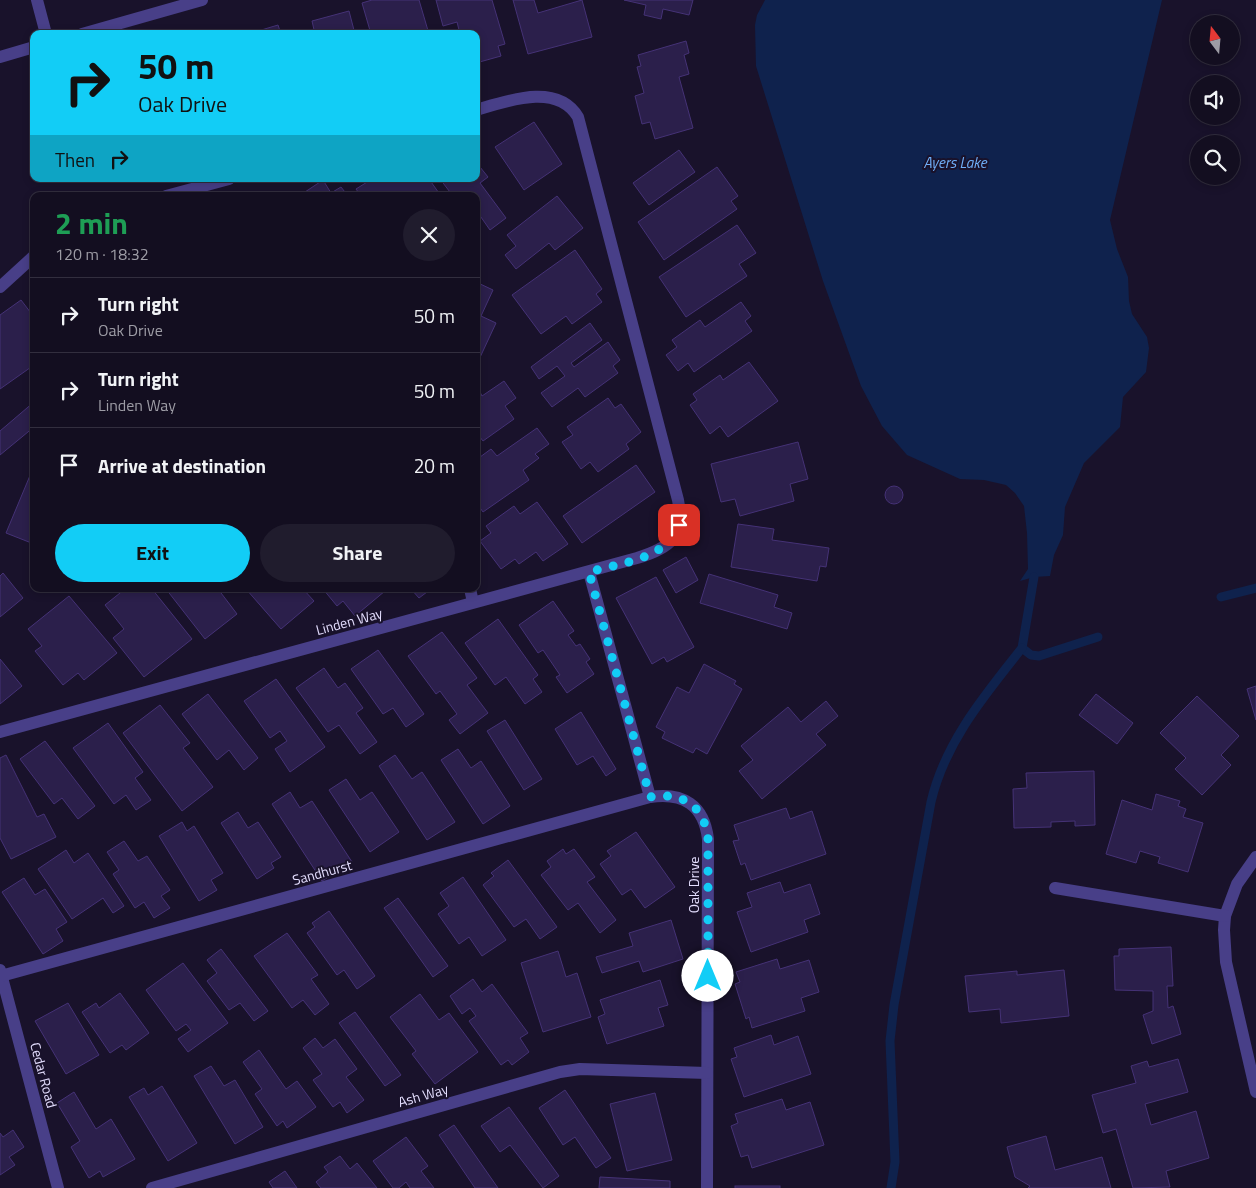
<!DOCTYPE html>
<html lang="en">
<head>
<meta charset="utf-8">
<style>
  body { margin:0; font-family:"Titillium Web",sans-serif; background:#201c2d; color:#f1f3f6; height:100vh; display:flex; flex-direction:column; font-size:19px; white-space:nowrap }
  * { box-sizing:border-box; margin:0 }
  p { font-size:16px; color:#9d9ca5 }
  .icon { flex:none; width:28px; height:28px; fill:none; stroke:currentColor; stroke-width:2; stroke-linecap:round; stroke-linejoin:round }
  .map { position:relative; flex:1; overflow:hidden }
  .sheet { position:absolute; left:30px; top:192px; width:450px; height:400px; display:flex; flex-direction:column; background:#130e20; border-radius:10px; box-shadow:0 2px 8px #0003,0 0 0 1px #322e3e }
  .sheet>* { flex:none }
  .guide { position:absolute; left:30px; top:30px; width:450px; height:152px; border-radius:10px; box-shadow:0 2px 8px #0003,0 0 0 1px #322e3e; background:#12cdf6; color:#111; overflow:hidden }
  .needle { width:32px; rotate:344deg }
  .tools { position:absolute; left:1190px; top:15px; display:grid; gap:10px }
  .tools a { display:grid; place-items:center; width:50px; height:50px; border-radius:50%; background:#130e20; box-shadow:0 2px 8px #0003,0 0 0 1px #322e3e; font-size:25px }
  .pin { position:absolute; display:grid; place-items:center; width:42px; height:42px; color:#fff; margin:-21px; border-radius:10px; box-shadow:0 2px 8px #0006 }
  .me { position:absolute; width:55px; margin:-28px; rotate:0deg; stroke-linejoin:round; filter:drop-shadow(0 0 4px #0008) }
  .turn { display:flex; align-items:center; gap:18px; height:105px; padding:0 25px; font-size:22px }
  .turn .icon { width:65px; height:65px; stroke-width:2.5 }
  .turn b { display:block; font-size:35px; line-height:42px }
  .then { display:flex; align-items:center; height:48px; padding:0 25px; background:#0003; gap:10px; font-size:19px }
  .round { display:grid; place-items:center; flex:none; width:52px; height:52px; border-radius:26px; background:#201c2d }
  .head { display:flex; align-items:center; justify-content:space-between; height:85px; padding:0 25px }
  h1 { font-size:30px; font-weight:700; line-height:38px; color:#1e9e55 }
  .cta { display:flex; gap:10px; margin-top:auto; padding:10px 25px }
  .cta a { flex:1; height:58px; border-radius:30px; background:#12cdf6; color:#111; font-size:20px; font-weight:700; line-height:58px; text-align:center }
  .cta a+a { background:#201c2d; color:#f1f3f6 }
  ul { padding:0; list-style:none }
  li { display:flex; align-items:center; gap:15px; height:75px; padding:0 25px; border-top:1px solid #322e3e }
  li div { flex:1 }
  li b { display:block; font-size:19px }
  li em { font-style:normal }
  .map>svg:first-child { display:block }
</style>
</head>
<body>
<div class="map">
<svg width="1256" height="1188" viewBox="0 0 1256 1188">
  <rect width="100%" height="100%" fill="#19122b"/>
  <!-- water -->
  <polygon fill="#0f224d" points="765,0 1162,0 1110,220 1117,249 1128,277 1129,301 1132,314 1147,337 1149,348 1146,372 1123,397 1120,427 1084,463 1065,507 1063,535 1054,555 1050,576 1034,577 1020,581 1028,569 1027,533 1024,506 1015,493 1006,485 984,480 960,479 907,455 882,426 861,386 823,281 756,66 755,25 757,15"/>
  <g fill="none" stroke-linecap="round" stroke-linejoin="round">
    <!-- stream -->
    <g stroke="#0f224d" stroke-width="9">
      <polyline points="1034,577 1022,648 1031,655 1039,656 1098,637"/>
      <polyline points="1221,597 1256,588"/>
      <path d="M891,1188L895,1162L890,1041L894,1005L931,802C945,742 984,696 1022,648"/>
    </g>
  </g>
  <!-- building -->
  <g fill="#2b1f4b" stroke="#453276">
    <polygon points="372,0 419,0 429,34 371,34 362,3"/>
    <polygon points="436,0 492,0 505,44 498,46 501,56 476,63 476,34 460,34 457,22 443,26"/>
    <polygon points="513,0 534,0 538,13 582,0 592,37 528,54"/>
    <polygon points="624,0 693,0 689,15 663,9 661,19 644,15 646,5"/>
    <polygon points="349,11 355,34 315,34 312,21"/>
    <polygon points="278,25 281,34 248,34"/>
    <polygon points="686,41 689,53 684,55 689,74 679,77 693,128 655,139 650,122 642,124 635,96 644,93 637,67 641,66 638,55"/>
    <polygon points="534,122 562,164 524,190 495,147"/>
    <polygon points="679,150 695,172 649,205 633,183"/>
    <polygon points="476,162 488,177 480,183 506,218 490,230 476,210 476,196 453,196 440,179 476,179"/>
    <polygon points="717,167 738,196 731,201 737,209 664,260 638,222"/>
    <polygon points="372,179 429,179 441,196 361,196 356,189"/>
    <polygon points="323,180 331,193 341,187 348,196 299,196"/>
    <polygon points="557,196 583,228 555,250 549,243 516,269 505,255 516,246 507,235"/>
    <polygon points="737,225 756,253 739,264 747,276 686,317 659,277"/>
    <polygon points="575,250 602,289 596,294 602,302 572,324 566,316 541,334 512,295"/>
    <polygon points="476,282 493,290 481,316 496,323 476,366"/>
    <polygon points="21,300 34,317 34,365 0,389 0,315"/>
    <polygon points="741,302 751,316 745,321 752,331 694,372 688,363 678,371 666,355 677,347 672,340 700,320 705,327"/>
    <polygon points="590,323 602,340 571,363 574,367 608,342 620,360 613,366 618,373 585,397 578,388 552,407 541,393 565,376 557,366 539,379 531,367"/>
    <polygon points="749,362 778,401 728,437 720,426 710,434 690,405 697,400 693,394 720,375 723,380"/>
    <polygon points="504,381 516,398 505,406 514,419 483,441 476,432 476,392 479,390 482,396"/>
    <polygon points="608,398 615,408 621,404 641,432 626,444 629,449 598,472 590,462 581,469 562,442 573,435 567,427"/>
    <polygon points="34,402 34,427 0,455 0,431"/>
    <polygon points="537,428 549,444 535,454 539,458 523,470 529,480 483,512 476,502 476,460 491,449 497,456"/>
    <polygon points="798,442 808,479 790,484 794,501 740,516 735,499 721,502 711,464"/>
    <polygon points="636,465 655,492 582,543 563,516"/>
    <polygon points="34,466 34,544 6,533"/>
    <circle cx="894" cy="495" r="9"/>
    <polygon points="537,502 568,544 543,561 536,552 519,564 515,559 501,569 480,541 491,533 486,526 514,506 520,514"/>
    <polygon points="738,524 774,529 772,540 829,548 826,567 820,566 817,581 731,567"/>
    <polygon points="686,557 698,580 676,593 663,570"/>
    <polygon points="3,573 23,598 0,617 0,576"/>
    <polygon points="709,574 778,595 774,607 792,613 787,629 700,603"/>
    <polygon points="656,577 694,647 667,662 664,657 652,664 616,598"/>
    <polygon points="125,589 152,589 192,639 144,677 113,638 124,629 105,605"/>
    <polygon points="166,589 218,589 237,614 205,639"/>
    <polygon points="246,589 303,589 314,601 281,629"/>
    <polygon points="323,589 382,589 385,591 355,616 343,601 337,606"/>
    <polygon points="411,589 431,589 419,598"/>
    <polygon points="69,596 117,653 84,680 78,673 63,685 35,651 42,646 28,629"/>
    <polygon points="553,601 574,631 568,635 576,646 580,644 590,659 586,662 594,674 567,693 556,677 560,675 543,650 538,653 519,625"/>
    <polygon points="498,619 538,675 533,679 542,692 525,704 506,677 495,685 465,643"/>
    <polygon points="442,632 477,678 467,685 488,713 460,734 449,720 457,714 440,691 436,694 408,656"/>
    <polygon points="378,650 424,714 406,727 393,708 383,714 351,669"/>
    <polygon points="0,659 22,686 0,704"/>
    <polygon points="704,664 736,681 734,684 742,689 707,754 696,748 693,753 662,738 665,732 656,727 677,687 689,693"/>
    <polygon points="324,668 338,688 345,683 363,708 356,713 377,742 360,754 339,725 328,732 296,688"/>
    <polygon points="276,679 325,747 290,772 275,749 287,741 280,731 270,738 244,701"/>
    <polygon points="1256,686 1256,720 1247,689"/>
    <polygon points="208,694 258,758 244,770 229,750 217,760 182,714"/>
    <polygon points="1096,694 1133,723 1117,744 1079,715"/>
    <polygon points="1197,696 1239,736 1221,755 1231,765 1202,795 1175,769 1186,758 1160,733"/>
    <polygon points="826,701 838,716 816,734 826,745 762,799 739,771 753,760 741,746 788,707 801,722"/>
    <polygon points="160,705 190,743 183,748 213,787 182,811 123,733"/>
    <polygon points="581,712 616,769 606,776 593,756 577,765 555,729"/>
    <polygon points="505,720 542,779 524,790 487,731"/>
    <polygon points="108,723 143,772 135,778 151,800 136,810 126,795 114,804 73,748"/>
    <polygon points="45,741 95,806 78,819 62,798 54,804 20,759"/>
    <polygon points="458,749 471,768 481,761 510,806 483,824 441,760"/>
    <polygon points="6,755 37,817 44,814 56,837 11,859 0,838 0,758"/>
    <polygon points="395,755 412,779 422,772 455,822 427,840 379,766"/>
    <polygon points="1094,771 1095,825 1075,826 1075,821 1051,822 1051,827 1014,828 1013,789 1027,788 1026,773"/>
    <polygon points="346,779 360,800 372,792 399,832 370,852 329,790"/>
    <polygon points="290,792 300,808 312,801 352,862 322,881 272,804"/>
    <polygon points="1156,794 1180,801 1178,806 1186,809 1183,817 1203,823 1188,872 1158,863 1160,857 1140,851 1136,863 1106,854 1122,800 1152,810"/>
    <polygon points="786,808 790,819 812,811 826,854 751,880 745,863 741,865 733,841 739,840 734,825"/>
    <polygon points="238,812 248,828 258,822 281,857 271,863 274,868 257,879 221,823"/>
    <polygon points="182,822 187,831 194,826 223,873 211,880 217,890 199,901 159,836"/>
    <polygon points="636,832 675,887 645,908 631,889 622,895 600,864 611,856 607,851"/>
    <polygon points="124,841 138,861 147,856 170,890 161,896 170,908 154,918 144,902 135,908 113,874 119,870 107,852"/>
    <polygon points="563,849 566,854 574,849 595,877 587,882 616,920 600,933 578,903 568,910 541,875 551,867 547,861"/>
    <polygon points="66,850 74,863 88,853 124,906 113,913 103,898 72,919 38,869"/>
    <polygon points="508,860 557,927 540,939 526,919 514,927 483,885 494,876 491,873"/>
    <polygon points="463,877 506,940 482,956 469,937 459,944 438,914 449,906 440,893"/>
    <polygon points="24,878 35,895 45,889 67,922 56,929 63,941 43,954 2,892"/>
    <polygon points="780,882 784,893 810,884 820,914 804,920 808,932 751,952 737,912 752,907 747,893"/>
    <polygon points="398,898 448,966 433,977 384,908"/>
    <polygon points="329,911 375,976 357,989 344,970 337,975 307,933 315,927 312,923"/>
    <polygon points="671,920 683,959 643,972 639,961 602,973 596,957 633,946 629,933"/>
    <polygon points="287,933 318,975 311,979 329,1004 315,1015 303,1000 292,1008 254,956"/>
    <polygon points="1171,947 1173,986 1167,986 1168,1008 1173,1006 1181,1034 1152,1044 1143,1015 1153,1011 1153,991 1115,990 1114,956 1119,956 1119,949"/>
    <polygon points="221,949 268,1011 254,1021 240,1003 229,1010 207,981 217,973 207,960"/>
    <polygon points="558,951 566,977 577,973 591,1017 543,1032 521,963"/>
    <polygon points="777,959 780,969 809,960 819,992 801,998 805,1011 752,1028 749,1017 746,1019 735,984 740,982 736,972"/>
    <polygon points="183,963 228,1023 188,1052 178,1039 191,1030 186,1024 176,1031 146,990"/>
    <polygon points="1064,970 1069,1016 1001,1023 1000,1009 969,1012 965,976 1017,971 1017,975"/>
    <polygon points="473,979 482,992 492,984 528,1033 520,1038 529,1052 512,1065 508,1060 501,1065 469,1021 476,1016 470,1008 462,1014 450,996"/>
    <polygon points="660,980 668,1005 658,1008 664,1026 607,1044 598,1017 605,1014 600,1000"/>
    <polygon points="120,993 149,1033 126,1050 122,1045 110,1053 82,1012 96,1003 99,1008"/>
    <polygon points="420,994 439,1020 449,1013 478,1052 435,1084 412,1054 416,1051 390,1017"/>
    <polygon points="68,1003 99,1055 66,1074 35,1021"/>
    <polygon points="355,1012 401,1075 385,1086 339,1023"/>
    <polygon points="771,1035 774,1045 798,1036 811,1074 744,1097 731,1059 737,1057 734,1048"/>
    <polygon points="315,1038 323,1048 335,1039 357,1069 346,1077 364,1100 347,1113 340,1102 333,1107 313,1080 322,1074 303,1048"/>
    <polygon points="259,1050 286,1089 297,1081 316,1107 287,1128 283,1121 277,1126 255,1094 262,1089 243,1062"/>
    <polygon points="1178,1059 1188,1092 1145,1104 1151,1125 1196,1111 1209,1158 1166,1171 1170,1187 1133,1188 1116,1129 1103,1133 1092,1095 1136,1083 1131,1066 1147,1061 1149,1067"/>
    <polygon points="211,1066 224,1086 235,1080 263,1127 235,1144 194,1076"/>
    <polygon points="162,1086 197,1143 168,1161 129,1097 144,1088 148,1095"/>
    <polygon points="565,1090 611,1158 596,1168 575,1137 563,1145 539,1108"/>
    <polygon points="74,1092 96,1129 111,1119 135,1159 103,1177 100,1171 89,1178 71,1147 80,1141 57,1103"/>
    <polygon points="655,1093 672,1160 627,1171 610,1104"/>
    <polygon points="782,1099 786,1110 810,1102 824,1145 752,1168 748,1155 741,1157 731,1126 738,1123 735,1114"/>
    <polygon points="509,1107 559,1176 543,1188 510,1145 500,1152 481,1126"/>
    <polygon points="454,1125 498,1188 475,1188 439,1135"/>
    <polygon points="13,1130 24,1147 9,1157 15,1165 0,1175 0,1133 3,1137"/>
    <polygon points="1046,1136 1055,1170 1102,1157 1111,1188 1028,1188 1030,1186 1015,1177 1007,1147"/>
    <polygon points="406,1137 428,1166 421,1171 434,1188 410,1188 406,1182 399,1188 393,1188 373,1161"/>
    <polygon points="340,1156 350,1169 357,1163 377,1188 321,1188 316,1182 328,1172 324,1167"/>
    <polygon points="285,1171 297,1188 273,1188 269,1182"/>
    <polygon points="600,1177 670,1181 670,1188 599,1188"/>
    <rect x="735" y="1186" width="45" height="2"/>
  </g>
  <g fill="none" stroke-linecap="round" stroke-linejoin="round">
    <!-- minor -->
    <g stroke="#483f88" stroke-width="12">
      <polyline points="37,0 46,34"/>
      <polyline points="82,34 202,0"/>
      <polyline points="0,57 34,47"/>
      <polyline points="166,196 229,179"/>
      <polyline points="0,287 34,256"/>
      <path d="M589,572L650,797C683,792 704,805 708,839L707,1188"/>
      <polyline points="470,589 473,602"/>
      <path d="M0,732L637,558C670,548 685,537 678,500L578,117C557,82 507,101 476,110"/>
      <polyline points="1256,857 1237,884 1225,916 1224,930 1226,962 1256,1092"/>
      <polyline points="1055,888 1225,916"/>
      <polyline points="0,970 58,1188"/>
      <polyline points="1,976 650,797"/>
      <polyline points="152,1188 560,1072 580,1069 707,1073"/>
    </g>
  </g>
  <g fill="none" stroke-linecap="round" stroke-linejoin="round">
    <!-- route -->
    <path stroke="#12cdf6" stroke-width="9" stroke-dasharray="0 16.2" d="M679,525C667,559 621,563 589,572L650,797C683,792 704,805 708,839V976"/>
  </g>
  <g text-anchor="middle" dominant-baseline="central" stroke-width="4" stroke-linejoin="round" paint-order="stroke">
    <!-- street labels -->
    <g font-size="14" fill="#e4defe" stroke="#19122b">
      <text transform="translate(349 621) rotate(-15)">Linden Way</text>
      <text transform="translate(322 872) rotate(-15)">Sandhurst</text>
      <text transform="translate(693 885) rotate(-90)">Oak Drive</text>
      <text transform="translate(44 1075) rotate(75)">Cedar Road</text>
      <text transform="translate(423 1095) rotate(-16)">Ash Way</text>
    </g>
    <!-- water labels -->
    <g font-size="15" font-style="italic" fill="#70aff9" stroke="#19122b">
      <text x="955" y="162">Ayers Lake</text>
    </g>
  </g>
</svg>
<div class="tools">
<a><svg class="needle" viewBox="-14 -14 28 28"><path d="M0-13l5 13h-10z" fill="#e53935"/><path d="M0 13l5-13h-10z" fill="#9d9ca5"/></svg></a>
<a><svg class="icon" aria-label="sound" viewBox="0 0 24 24"><path d="M4 9h4l5-4v14l-5-4H4zM17 9q2 3 0 6"/></svg></a>
<a><svg class="icon" aria-label="search" viewBox="0 0 24 24"><circle cx="10" cy="10" r="6"/><path d="M15 15l6 6"/></svg></a>
</div>
<div class="pin" style="left:679px;top:525px;background:#d93025"><svg class="icon" aria-label="arrive" viewBox="0 0 24 24"><path d="M6 21V4h12l-3 4 3 4H6"/></svg></div>
<svg class="me" style="left:708px;top:976px" viewBox="-20 -20 40 40"><circle r="19" fill="#fff"/><path d="M0-13L10 11 0 6-10 11z" fill="#12cdf6"/></svg>
<div class="guide">
<div class="turn"><svg class="icon" aria-label="right" viewBox="0 0 24 24"><path d="M7 20v-9h11M14 6l5 5-5 5"/></svg><div><b>50 m</b>Oak Drive</div></div>
<div class="then">Then<svg class="icon" aria-label="right" viewBox="0 0 24 24"><path d="M7 20v-9h11M14 6l5 5-5 5"/></svg></div>
</div>
<section class="sheet">
<div class="head"><div><h1>2 min</h1><p>120 m · 18:32</p></div><a class="round"><svg class="icon" aria-label="close" viewBox="0 0 24 24"><path d="M6 6l12 12M18 6L6 18"/></svg></a></div>
<ul>
<li><svg class="icon" aria-label="right" viewBox="0 0 24 24"><path d="M7 20v-9h11M14 6l5 5-5 5"/></svg><div><b>Turn right</b><p>Oak Drive</p></div><em>50 m</em></li>
<li><svg class="icon" aria-label="right" viewBox="0 0 24 24"><path d="M7 20v-9h11M14 6l5 5-5 5"/></svg><div><b>Turn right</b><p>Linden Way</p></div><em>50 m</em></li>
<li><svg class="icon" aria-label="arrive" viewBox="0 0 24 24"><path d="M6 21V4h12l-3 4 3 4H6"/></svg><div><b>Arrive at destination</b></div><em>20 m</em></li>
</ul>
<div class="cta"><a>Exit</a><a>Share</a></div>
</section>
</div>
</body>
</html>
